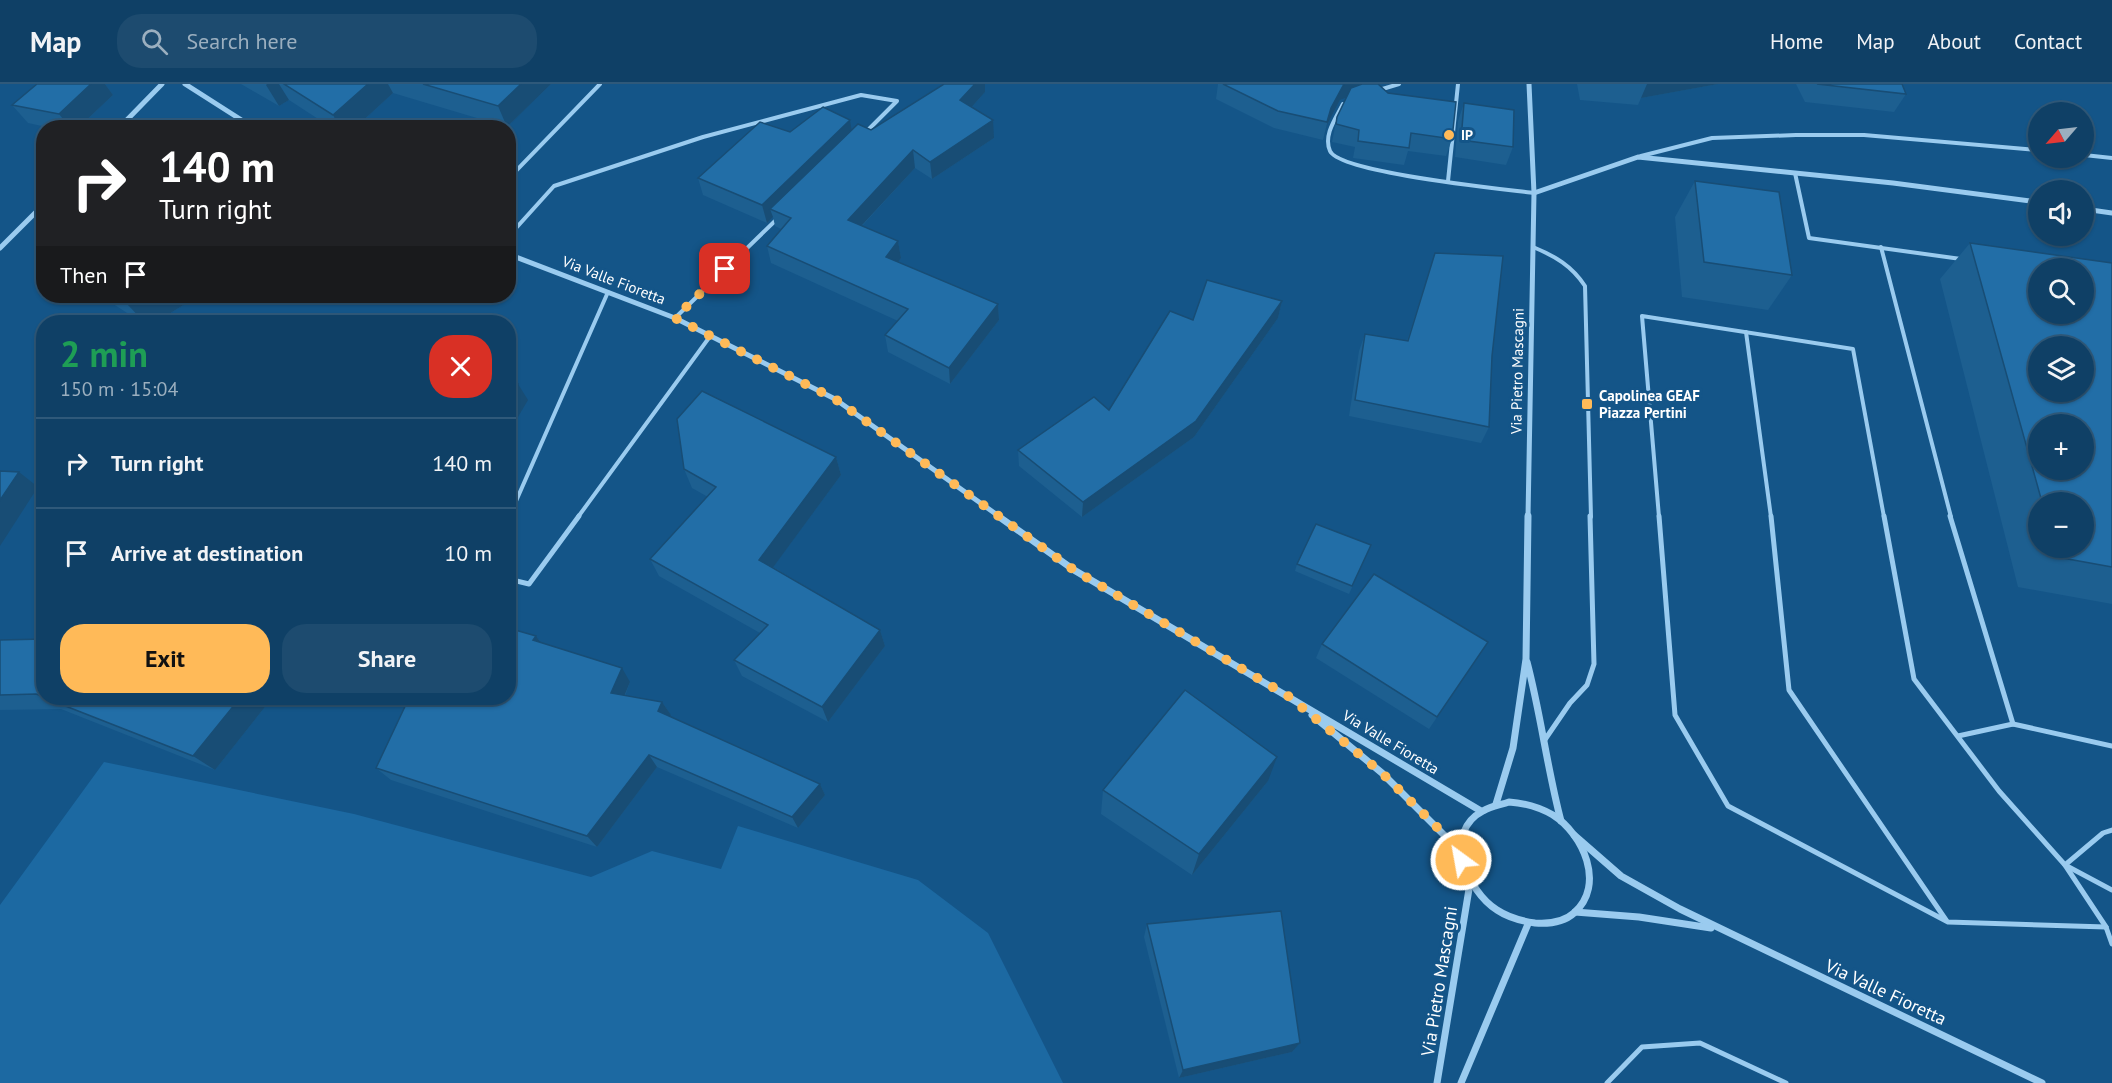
<!DOCTYPE html>
<html lang="en">
<head>
<meta charset="utf-8">
<style>
  body { margin:0; font-family:"PT Sans",sans-serif; background:#1d4b6f; color:#f1f3f6; height:100vh; display:flex; flex-direction:column; font-size:22px; white-space:nowrap }
  * { box-sizing:border-box; margin:0 }
  p { font-size:20px; color:#9bafbf }
  .icon { flex:none; width:33px; height:33px; fill:none; stroke:currentColor; stroke-width:2; stroke-linecap:round; stroke-linejoin:round }
  .map { position:relative; flex:1; overflow:hidden }
  .details { position:absolute; left:36px; top:231px; width:480px; height:390px; display:flex; flex-direction:column; background:#0f4066; border-radius:24px; box-shadow:0 2px 4px #0004,0 0 0 2px #2f597a }
  .details>* { flex:none }
  .guide { position:absolute; left:36px; top:36px; width:480px; height:183px; border-radius:24px; box-shadow:0 2px 4px #0004,0 0 0 2px #2f597a; background:#202124; color:#fff; overflow:hidden }
  .needle { width:39px; rotate:242deg }
  .buttons { position:absolute; left:2028px; top:18px; display:grid; gap:12px }
  .buttons a { display:grid; place-items:center; width:66px; height:66px; border-radius:50%; background:#0f4066; box-shadow:0 2px 4px #0004,0 0 0 2px #2f597a; font-size:30px }
  .pin { position:absolute; display:grid; place-items:center; width:51px; height:51px; color:#fff; margin:-26px; border-radius:12px; box-shadow:0 3px 9px #0006 }
  .me { position:absolute; width:66px; margin:-33px; rotate:328deg; stroke-linejoin:round; filter:drop-shadow(0 0 4px #0008) }
  .turn { display:flex; align-items:center; gap:21px; height:126px; padding:0 24px; font-size:27px }
  .turn .icon { width:78px; height:78px; stroke-width:2.5 }
  .turn b { display:block; font-size:42px; line-height:51px }
  .then { display:flex; align-items:center; height:57px; padding:0 24px; background:#0003; gap:12px; font-size:22px }
  .round { display:grid; place-items:center; flex:none; width:63px; height:63px; border-radius:24px; background:#1d4b6f }
  .overview { display:flex; align-items:center; justify-content:space-between; height:102px; padding:0 24px }
  h1 { font-size:36px; font-weight:700; line-height:45px; color:#1e9e55 }
  .button { display:flex; gap:12px; margin-top:auto; padding:12px 24px }
  .button a { flex:1; height:69px; border-radius:24px; background:#ffba58; color:#111; font-size:24px; font-weight:700; line-height:69px; text-align:center }
  .button a+a { background:#1d4b6f; color:#f1f3f6 }
  ul { padding:0; list-style:none }
  li { display:flex; align-items:center; gap:18px; height:90px; padding:0 24px; border-top:2px solid #2f597a }
  li div { flex:1 }
  li b { display:block; font-size:22px }
  li em { font-style:normal }
  header { display:flex; align-items:center; gap:36px; box-sizing:border-box; height:84px; padding:0 30px; background:#0f4066; border-bottom:2px solid #2f597a }
  header strong { font-size:28px }
  nav { display:flex; gap:33px; margin-inline-start:auto; font-size:21px }
  .search { width:420px; height:54px; background:#1d4b6f; display:flex; align-items:center; gap:15px; box-sizing:border-box; padding:0 21px; border-radius:24px; color:#9bafbf; font-size:22px }
  .map>svg:first-child { display:block }
</style>
</head>
<body>
<header>
<strong>Map</strong>
<div class="search"><svg class="icon" aria-label="search" viewBox="0 0 24 24"><circle cx="10" cy="10" r="6"/><path d="M15 15l6 6"/></svg>Search here</div>
<nav><a>Home</a><a>Map</a><a>About</a><a>Contact</a></nav>
</header>
<div class="map">
<svg width="2112" height="999" viewBox="0 0 2112 999">
  <rect width="100%" height="100%" fill="#145588"/>
  <!-- green -->
  <polygon fill="#1c69a2" points="104,678 354,730 591,793 652,767 721,785 738,742 918,796 988,849 1063,999 0,999 0,821"/>
  <g fill="none" stroke-linecap="round" stroke-linejoin="round">
    <!-- lane-far1 -->
    <g stroke="#9acbef" stroke-width="4">
      <polyline points="1379,6 1399,0"/>
      <path d="M1343,20C1336,34 1323,51 1330,67C1340,89 1503,105 1534,109"/>
      <polyline points="2084,71 2112,74"/>
      <polyline points="1641,72 1712,54 1796,51 1864,51 2038,66"/>
      <polyline points="1795,89 1809,154 1961,175"/>
      <polyline points="508,95 600,0"/>
      <polyline points="1448,97 1458,0"/>
      <polyline points="508,153 554,102 703,53 861,11 897,17 866,48"/>
      <path d="M1533,163C1555,172 1572,182 1585,202L1591,433"/>
      <polyline points="1881,163 1951,433"/>
      <polyline points="675,234 776,136"/>
      <polyline points="1746,248 1771,433"/>
      <polyline points="509,433 608,208"/>
      <polyline points="578,433 711,251"/>
      <polyline points="1659,433 1642,232 1853,265 1884,433"/>
    </g>
    <!-- lane -->
    <g stroke="#9acbef" stroke-width="5">
      <polyline points="1659,432 1675,631 1728,722 1948,838 2106,843"/>
      <polyline points="1771,432 1789,606 1946,836"/>
      <polyline points="1884,432 1914,595 1999,707 2065,781 2106,843"/>
      <polyline points="1950,432 2013,640"/>
      <polyline points="508,435 509,432"/>
      <polyline points="508,495 529,500 579,432"/>
      <polyline points="1958,652 2013,640 2112,662"/>
      <polyline points="1544,657 1570,619 1587,601 1594,580 1590,432"/>
      <polyline points="2112,746 2103,749 2065,781 2112,806"/>
      <polyline points="2106,843 2112,860"/>
      <polyline points="1607,999 1642,963 1700,959 1786,999"/>
    </g>
    <!-- street-far1 -->
    <g stroke="#9acbef" stroke-width="5">
      <polyline points="185,0 254,44"/>
      <polyline points="119,44 162,0"/>
      <polyline points="1534,109 1638,73 1893,99 2038,118"/>
      <polyline points="2084,125 2112,129"/>
      <polyline points="0,164 44,120"/>
      <polyline points="508,170 675,234 835,315 1000,433"/>
      <polyline points="1528,433 1534,109 1529,0"/>
    </g>
    <!-- street -->
    <g stroke="#9acbef" stroke-width="7">
      <polyline points="998,432 1074,486 1481,727"/>
      <path d="M1527,578C1541,631 1547,684 1561,737"/>
      <polyline points="1312,631 1382,689 1461,768"/>
      <path d="M1509,718C1524,719 1539,723 1553,731C1583,750 1606,801 1574,829C1563,839 1549,840 1535,839C1521,837 1509,834 1497,826C1467,807 1442,748 1483,727C1491,722 1501,721 1509,718Z"/>
      <polyline points="1496,720 1513,664 1526,575 1528,432"/>
      <polyline points="1574,751 1621,792 1680,825 2042,999"/>
      <polyline points="1575,828 1639,833 1711,844"/>
      <polyline points="1437,999 1470,799"/>
      <polyline points="1461,999 1528,840"/>
    </g>
  </g>
  <!-- wall -->
  <g fill="#1d5f90" fill-rule="evenodd">
    <polygon points="37,0 105,0 113,11 78,44 51,44 28,39 12,21"/>
    <polygon points="241,0 551,0 507,43 393,9 355,44 332,44 289,16 279,22"/>
    <polygon points="1218,0 1378,0 1388,9 1452,55 1446,72 1408,67 1404,81 1353,74 1355,63 1332,58 1337,33 1346,14 1340,16 1327,41 1323,56 1274,44 1216,15"/>
    <polygon points="1577,0 1718,0 1641,14 1638,21 1580,16"/>
    <polygon points="1796,0 1902,0 1906,10 1894,28 1805,18"/>
    <polygon points="985,8 972,23 994,54 932,95 915,84 862,142 898,157 901,174 898,178 998,220 999,236 950,300 888,268 885,251 898,237 771,179 767,162 781,145 775,142 773,133 767,139 703,111 698,94 790,48 871,46"/>
    <polygon points="1464,19 1513,63 1506,81 1455,73 1458,37"/>
    <polygon points="1695,97 1792,191 1768,226 1682,213 1675,133"/>
    <path d="M1970,159L2112,179V520L2018,503L1940,195ZM2038,418H2084V464H2038Z"/>
    <polygon points="1435,169 1492,272 1489,343 1481,359 1349,332 1359,267 1365,250 1407,257"/>
    <polygon points="101,212 198,212 156,238 141,238"/>
    <polygon points="1282,217 1278,234 1194,353 1082,433 1019,382 1018,366 1109,326 1193,236"/>
    <polygon points="836,373 841,391 773,483 880,546 885,562 828,638 742,592 734,576 760,549 659,492 650,475 708,413 692,404 684,385"/>
    <polygon points="1371,461 1349,510 1295,487 1297,480"/>
    <polygon points="536,552 541,559 630,598 625,612 662,618 671,631 670,632 820,700 825,711 798,744 657,683 597,763 391,696 376,684"/>
    <polygon points="0,556 44,614 272,614 215,686 61,625 0,626"/>
    <polygon points="1488,558 1429,645 1316,574 1322,560"/>
    <polygon points="1268,697 1192,791 1101,730 1103,706"/>
    <polygon points="1147,840 1300,959 1292,968 1179,994 1144,853"/>
  </g>
  <!-- shaded-wall -->
  <g fill="#184d75">
    <polygon points="91,0 105,0 113,11 78,44 70,44 59,30"/>
    <polygon points="267,0 279,0 289,16 279,22 266,1"/>
    <polygon points="368,0 388,0 393,9 355,44 340,44 333,31"/>
    <polygon points="521,0 551,0 507,43 498,22"/>
    <polygon points="975,0 985,0 985,8 962,34 960,16"/>
    <polygon points="1344,0 1365,0 1363,8 1340,16 1327,41 1323,56 1331,24"/>
    <polygon points="1647,0 1718,0 1641,14"/>
    <polygon points="850,36 853,54 770,125 773,133 767,139 762,121"/>
    <polygon points="993,36 994,54 932,95 930,78"/>
    <polygon points="913,66 915,84 851,153 848,136"/>
    <polygon points="898,157 901,174 889,190 886,173"/>
    <polygon points="141,212 198,212 156,238 144,238 127,220"/>
    <polygon points="1282,217 1278,234 1194,353 1082,433 1083,418"/>
    <polygon points="998,220 999,236 950,300 949,284"/>
    <polygon points="518,300 528,316 508,350 508,317"/>
    <polygon points="836,373 841,391 766,493 759,476"/>
    <polygon points="19,388 38,403 0,462 0,416"/>
    <polygon points="880,546 885,562 828,638 822,623"/>
    <polygon points="536,552 546,566 533,556"/>
    <polygon points="622,584 630,598 620,622 611,609"/>
    <polygon points="240,614 272,614 215,686 193,672"/>
    <polygon points="662,618 671,631 666,640 658,627"/>
    <polygon points="649,671 657,683 597,763 587,752"/>
    <polygon points="1277,673 1268,697 1192,791 1199,770"/>
    <polygon points="820,700 825,711 798,744 792,733"/>
    <polygon points="1300,959 1292,968 1179,994 1183,986"/>
  </g>
  <!-- building -->
  <g fill="#226ea7" stroke="#184d75" stroke-width="1.5" fill-rule="evenodd">
    <polygon points="37,0 91,0 59,30 12,21"/>
    <polygon points="284,0 368,0 333,31"/>
    <polygon points="423,0 521,0 498,22"/>
    <polygon points="944,0 975,0 960,16 993,36 930,78 913,66 848,136 898,157 886,173 998,220 949,284 885,251 908,225 767,162 791,134 770,125 858,40 871,46"/>
    <polygon points="1223,0 1344,0 1331,24 1327,38 1278,27"/>
    <polygon points="1362,0 1378,0 1388,9 1456,18 1452,55 1411,49 1409,64 1358,57 1359,46 1336,40 1337,33 1351,4"/>
    <polygon points="1817,0 1902,0 1906,10"/>
    <polygon points="1464,19 1514,26 1513,63 1461,56"/>
    <polygon points="823,23 850,36 762,121 698,94 760,38 790,48"/>
    <polygon points="1695,97 1779,108 1792,191 1704,178"/>
    <path d="M1970,159L2112,179V483L2057,473L2054,464H2084V418H2042ZM2038,184H2084V230H2038ZM2038,262H2084V308H2038ZM2038,340H2084V386H2038Z"/>
    <polygon points="1435,169 1503,172 1492,272 1489,343 1355,316 1365,250 1408,257"/>
    <polygon points="1207,196 1282,217 1196,337 1083,418 1018,366 1094,313 1109,326 1170,227 1193,236"/>
    <polygon points="114,212 141,212 127,220"/>
    <polygon points="508,298 518,300 508,317"/>
    <polygon points="702,307 836,373 759,476 880,546 822,623 734,576 768,541 650,475 716,403 684,385 677,335"/>
    <polygon points="0,387 19,388 0,416"/>
    <polygon points="1316,440 1371,461 1352,502 1297,480"/>
    <polygon points="1374,490 1488,558 1437,633 1322,560"/>
    <polygon points="508,544 536,552 533,556 622,584 611,609 662,618 658,627 820,700 792,733 649,671 587,752 376,684 409,614 508,614"/>
    <polygon points="44,555 44,613 36,610 0,611 0,556"/>
    <polygon points="1185,606 1277,673 1199,770 1103,706"/>
    <polygon points="45,614 240,614 193,672"/>
    <polygon points="1281,827 1300,959 1183,986 1147,840"/>
  </g>
  <g fill="none" stroke-linecap="round" stroke-linejoin="round">
    <!-- route -->
    <polyline stroke="#ffba58" stroke-width="10" stroke-dasharray="0 18" points="725,185 675,234 835,315 1074,486 1288,612 1382,689 1450,756 1461,768 1461,776"/>
  </g>
  <!-- markers -->
  <g fill="#ffba58" stroke="#145588" stroke-width="2">
    <circle cx="1449" cy="51" r="6"/>
    <rect x="1581" y="314" width="12" height="12" rx="3"/>
  </g>
  <g text-anchor="middle" dominant-baseline="central" stroke-width="6" stroke-linejoin="round" paint-order="stroke">
    <!-- far-poi labels -->
    <g font-size="14" font-weight="bold" fill="#fff" stroke="#145588" text-anchor="start">
      <text x="1461" y="51">IP</text>
    </g>
    <!-- street labels -->
    <g font-size="15" fill="#fff" stroke="#145588">
      <text transform="translate(614 196) rotate(21)">Via Valle Fioretta</text>
      <text transform="translate(1517 287) rotate(-89)">Via Pietro Mascagni</text>
      <text transform="translate(1391 658) rotate(31)">Via Valle Fioretta</text>
    </g>
    <!-- poi labels -->
    <g font-size="15" font-weight="bold" fill="#fff" stroke="#145588" text-anchor="start">
      <text x="1599" y="311">Capolinea GEAF<tspan x="1599" dy="17">Piazza Pertini</tspan></text>
    </g>
    <!-- near-street labels -->
    <g font-size="18" fill="#fff" stroke="#145588">
      <text transform="translate(1439 897) rotate(-81)">Via Pietro Mascagni</text>
      <text transform="translate(1886 908) rotate(25)">Via Valle Fioretta</text>
    </g>
  </g>
</svg>
<div class="buttons">
<a><svg class="needle" viewBox="-14 -14 28 28"><path d="M0-13l5 13h-10z" fill="#e53935"/><path d="M0 13l5-13h-10z" fill="#9bafbf"/></svg></a>
<a><svg class="icon" aria-label="sound" viewBox="0 0 24 24"><path d="M4 9h4l5-4v14l-5-4H4zM17 9q2 3 0 6"/></svg></a>
<a><svg class="icon" aria-label="search" viewBox="0 0 24 24"><circle cx="10" cy="10" r="6"/><path d="M15 15l6 6"/></svg></a>
<a><svg class="icon" aria-label="layers" viewBox="0 0 24 24"><path d="M12 4l9 5-9 5-9-5zM3 14l9 5 9-5"/></svg></a>
<a>+</a>
<a>−</a>
</div>
<div class="pin" style="left:725px;top:185px;background:#d93025"><svg class="icon" aria-label="arrive" viewBox="0 0 24 24"><path d="M6 21V4h12l-3 4 3 4H6"/></svg></div>
<svg class="me" style="left:1461px;top:776px" viewBox="-20 -20 40 40"><circle r="17" fill="#ffba58" stroke="#fff" stroke-width="3"/><path d="M0-11L8 9 0 5-8 9z" fill="#fff"/></svg>
<div class="guide">
<div class="turn"><svg class="icon" aria-label="right" viewBox="0 0 24 24"><path d="M7 20v-9h11M14 6l5 5-5 5"/></svg><div><b>140 m</b>Turn right</div></div>
<div class="then">Then<svg class="icon" aria-label="arrive" viewBox="0 0 24 24"><path d="M6 21V4h12l-3 4 3 4H6"/></svg></div>
</div>
<section class="details">
<div class="overview"><div><h1>2 min</h1><p>150 m · 15:04</p></div><a class="round" style="background:#d93025;color:#fff"><svg class="icon" aria-label="close" viewBox="0 0 24 24"><path d="M6 6l12 12M18 6L6 18"/></svg></a></div>
<ul>
<li><svg class="icon" aria-label="right" viewBox="0 0 24 24"><path d="M7 20v-9h11M14 6l5 5-5 5"/></svg><div><b>Turn right</b></div><em>140 m</em></li>
<li><svg class="icon" aria-label="arrive" viewBox="0 0 24 24"><path d="M6 21V4h12l-3 4 3 4H6"/></svg><div><b>Arrive at destination</b></div><em>10 m</em></li>
</ul>
<div class="button"><a>Exit</a><a>Share</a></div>
</section>
</div>
</body>
</html>
